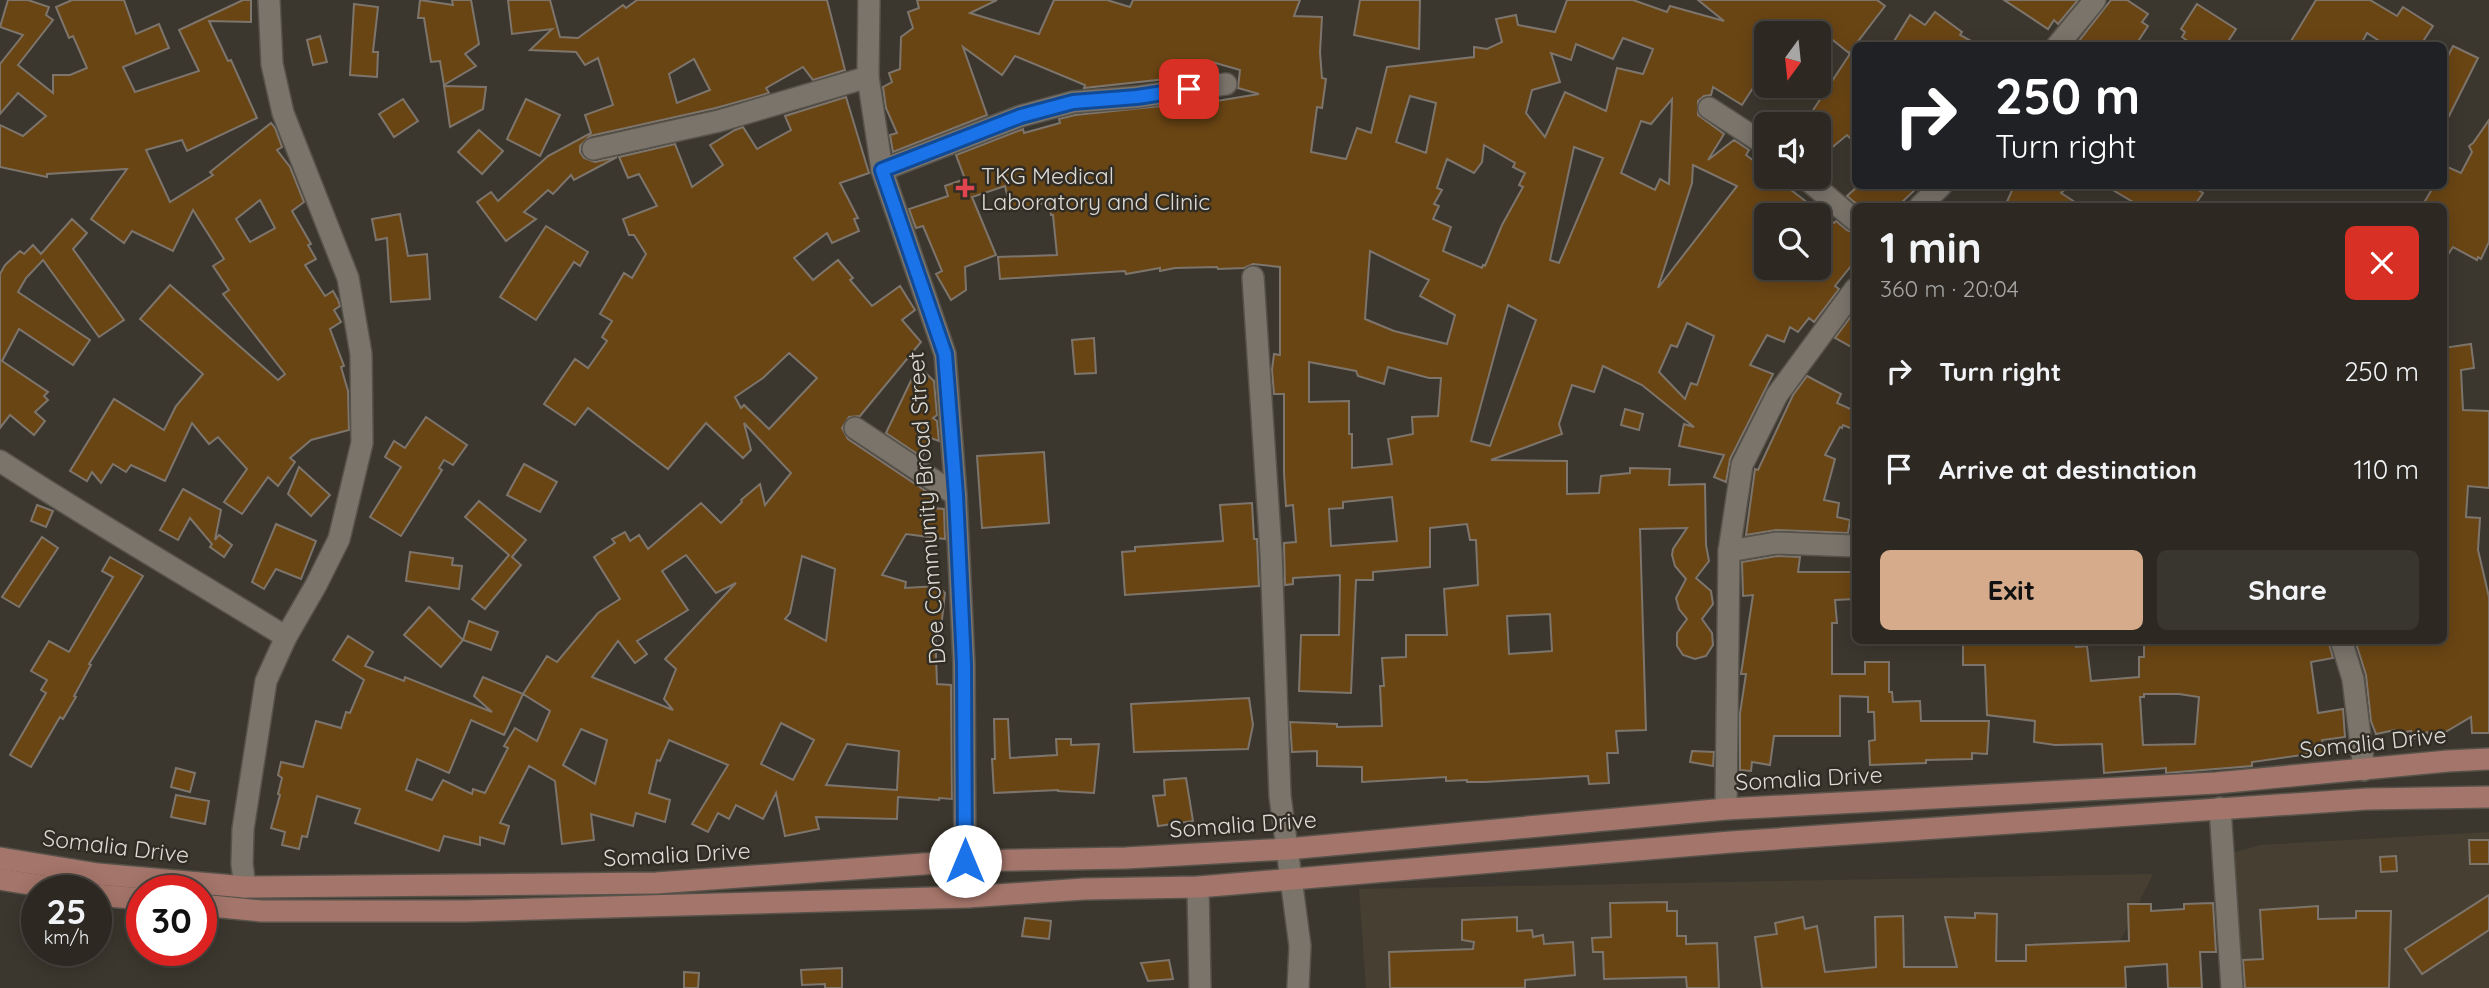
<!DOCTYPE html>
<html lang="en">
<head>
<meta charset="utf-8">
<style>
  body { margin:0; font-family:Quicksand,sans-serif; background:#39352f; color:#f1f3f6; height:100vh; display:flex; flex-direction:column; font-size:26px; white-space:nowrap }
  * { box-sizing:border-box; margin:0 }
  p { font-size:23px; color:#a7a6a5 }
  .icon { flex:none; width:38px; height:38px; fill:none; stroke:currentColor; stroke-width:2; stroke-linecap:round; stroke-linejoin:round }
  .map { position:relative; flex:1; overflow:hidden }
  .drawer { position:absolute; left:1852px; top:203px; width:595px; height:441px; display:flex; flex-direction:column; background:#2d2922; border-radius:10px; box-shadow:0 4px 18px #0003,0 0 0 2px #484540 }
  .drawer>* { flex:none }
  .hud { position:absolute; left:1852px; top:42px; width:595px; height:147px; border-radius:10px; box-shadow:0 4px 18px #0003,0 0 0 2px #484540; background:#202124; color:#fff; overflow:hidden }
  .needle { width:46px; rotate:195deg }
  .controls { position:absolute; left:1754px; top:21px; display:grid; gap:14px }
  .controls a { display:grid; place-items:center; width:77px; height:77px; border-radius:10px; background:#2d2922; box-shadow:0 4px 18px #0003,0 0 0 2px #484540; font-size:35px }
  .speed { position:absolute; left:21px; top:875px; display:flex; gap:14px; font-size:35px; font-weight:700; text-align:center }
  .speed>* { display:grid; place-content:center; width:91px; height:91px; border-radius:50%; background:#2d2922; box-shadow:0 4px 18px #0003,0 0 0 2px #484540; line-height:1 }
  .speed small { font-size:18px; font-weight:400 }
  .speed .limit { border:10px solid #d22; background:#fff; color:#111 }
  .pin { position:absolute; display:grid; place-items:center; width:60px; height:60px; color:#fff; margin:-30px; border-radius:14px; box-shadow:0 4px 10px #0006 }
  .me { position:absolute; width:77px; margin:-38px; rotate:0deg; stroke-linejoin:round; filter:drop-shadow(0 0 5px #0008) }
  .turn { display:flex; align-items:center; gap:24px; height:147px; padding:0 28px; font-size:32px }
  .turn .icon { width:91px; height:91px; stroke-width:2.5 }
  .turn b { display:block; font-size:49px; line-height:60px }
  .round { display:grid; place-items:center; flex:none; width:74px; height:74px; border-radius:10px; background:#39352f }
  .head { display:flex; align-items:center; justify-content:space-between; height:119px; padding:0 28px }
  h1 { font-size:42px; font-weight:700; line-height:52px }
  .action { display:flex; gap:14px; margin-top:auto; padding:14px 28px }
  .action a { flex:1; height:80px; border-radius:10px; background:#d6ab8b; color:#111; font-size:28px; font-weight:700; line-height:80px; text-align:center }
  .action a+a { background:#39352f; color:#f1f3f6 }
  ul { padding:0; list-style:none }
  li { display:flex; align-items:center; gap:21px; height:98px; padding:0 28px }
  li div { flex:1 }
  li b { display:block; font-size:26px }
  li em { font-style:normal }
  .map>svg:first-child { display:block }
</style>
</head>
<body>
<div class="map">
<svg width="2489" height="988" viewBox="0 0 2489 988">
  <rect width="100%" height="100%" fill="#3c372e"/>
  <!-- built -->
  <g fill="#473f31">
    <polygon points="2489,832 2489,988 2233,988 2225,855 2260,845"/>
    <polygon points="2153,874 2097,988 1366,988 1359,889"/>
  </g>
  <!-- building -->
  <g fill="#6a4514" stroke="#7d756c" stroke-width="2" fill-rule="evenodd">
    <path d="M8,0H28L49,7L46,15L53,20L18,65L53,93V75H70L87,68L73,36L69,38L56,7L72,0H124L136,34L159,24L169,48L123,67L135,92L199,71L179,30L243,0H251V22L209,21L228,61L231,60L257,118L187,151L182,140L146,150L170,202L213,175L210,172L271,123L275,128L282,147L277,150L290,167L304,202L292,211L311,244L308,245L316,259L305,265L325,296L333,291L338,300L340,306L334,310L341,322L330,329L344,366L341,367L348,391L349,430L311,440L290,458L295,462L278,486L268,477L242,514L224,502L247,469L218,437L209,444L192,423L165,481L131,465L126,472L113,464L101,483L92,472L87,481L70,471L114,399L164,430L176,406L203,374L140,319L170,285L278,380L285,374L223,294L229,290L213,266L224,259L193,210L173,251L132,231L124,243L91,219L127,169L47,174V177L0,167V125L23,136L46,116L18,93L0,114V64L23,35L0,27ZM260,200L275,228L250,242L236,219Z"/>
    <polygon points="420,0 453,5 452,0 471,0 479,44 465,54 476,66 444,85 440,61 431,62 424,18 418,18"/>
    <path d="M508,0H550L560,37L578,38L623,5L626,8L637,0H827L845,70L813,80L803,67L766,88L769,93L716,108L590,136L580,146V152L584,158L595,162L617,157L574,180L571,175L553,194L548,190L524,212L536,219L506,241L477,202L491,192L498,201L548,156L591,133L585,115L613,105L598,58L585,65L576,52L530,50L552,29L512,34ZM694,59L710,90L677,103L669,74Z"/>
    <path d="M917,0H997L970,13L1039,34L1054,0H1107L1130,7L1133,0H1300L1294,16L1322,17L1320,52L1322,78L1326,79L1322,108L1317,107L1311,152L1346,159L1357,128L1371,133L1387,67L1474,57V47L1487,49L1502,42L1496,19L1516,15L1518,25L1555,32L1567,0H1633L1667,12L1670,6L1724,21L1698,0H1877L1885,6L1849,53L1824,33H1766V51L1756,70L1762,74L1742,105L1713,87L1711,95L1704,96L1698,101V115L1724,134L1708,160L1734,140L1749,150L1746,155L1766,170V177H1774L1834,223L1836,221L1847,230L1855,233V261L1835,286L1839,289L1814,322L1809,318L1798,332L1790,327L1784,342L1767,335L1750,365L1773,374L1730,459L1726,482L1714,477L1724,455L1679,446L1684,424L1694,427L1642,385L1603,366L1594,392L1572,385L1559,424L1562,434L1491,460L1567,461V494L1599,493L1601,476L1630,473V468L1670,469L1669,485L1705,484L1706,545L1709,561L1696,578L1711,591L1713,604L1702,619L1712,633L1713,645L1706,656L1695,659L1683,655L1677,646V633L1687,619L1679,609L1676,598L1686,579L1675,566L1672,555L1673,549L1687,528L1640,529L1646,730L1616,731L1618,753H1607L1609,783L1589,784L1588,776L1485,782H1467V780L1446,781V777L1362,782V767L1317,766V751L1292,752L1290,722L1337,724V727L1382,726L1380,686H1384L1382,658L1406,657V635H1447L1444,589L1478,585L1476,540H1470L1467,524L1430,528V567L1373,572V580H1356L1351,693L1299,691L1301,635H1339L1340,575L1293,578V584L1285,585L1284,543L1296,542L1293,505L1286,506L1284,473V394H1274L1272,370L1274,354L1280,355V267L1253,264L1244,268L1218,269L1217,267L1175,268L1160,271V268L1126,274L1125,271L1000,279L998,257L1057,255L1053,215H1051L1049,202L1011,211L1005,186L972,197L996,255L965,267L966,290L951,300L936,274L942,271L923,226L916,228L909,209L948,196L945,186L965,179L956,155L1023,129L1024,133L1060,123L1059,119L1075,115L1180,104V107L1259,94L1238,88L1240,70L1205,60L1200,74L1170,64L1166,79L1084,88L1085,85L1015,56L1002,75L963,47L987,115L893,152L890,135L897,133L886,108L883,87L892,82L889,73L900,69L901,37L913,28L908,12L919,8ZM1623,38L1653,49L1643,74L1617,68L1606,111L1565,92L1545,137L1526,113L1532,90L1560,82L1551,53L1571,60L1576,44L1613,59ZM1410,96L1436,103L1426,153L1396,142ZM1672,99L1669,184L1660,179L1655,190L1621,173L1641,121L1651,124ZM1484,145L1515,163L1513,167L1525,173L1519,185L1523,187L1502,225L1485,266L1483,265L1482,268L1443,251L1451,227L1433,219L1439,206L1434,204L1442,190L1437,188L1447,159L1474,173L1482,162ZM1574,147L1603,158L1559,263L1550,260ZM1693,165L1737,186L1658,288L1692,183ZM1766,215H1818V268H1766ZM1370,251L1429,280L1420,296L1455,315L1447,344L1394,331L1365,319ZM1508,305L1536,320L1490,446L1471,441ZM1687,323L1714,336L1697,385L1691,383L1685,399L1659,372L1671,345L1677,347ZM1309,362L1356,371L1358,376L1384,384L1388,367L1429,378H1441L1438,416L1412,417L1413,434L1388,439L1392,464L1352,468V434H1349V401L1309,402ZM1392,497L1397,541L1331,546L1329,509L1343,508V502ZM1550,614L1552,651L1509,654L1507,616Z"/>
    <polygon points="1360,0 1420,0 1419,49 1354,35"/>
    <polygon points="2004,0 2078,0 2058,24 2054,20 2048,29"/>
    <polygon points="2111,0 2127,0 2148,14 2142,22 2148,26 2135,46 2075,46"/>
    <polygon points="2316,0 2370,0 2397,16 2403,7 2433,26 2420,46 2387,46 2367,33 2360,46 2288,46"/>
    <polygon points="354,4 378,7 373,52 378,52 377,77 350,75"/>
    <polygon points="2197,4 2236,29 2225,46 2195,46 2182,37 2185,32 2181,29"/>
    <polygon points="1935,12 1962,32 1960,35 1980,46 1891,46 1910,15 1925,25"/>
    <polygon points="320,36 327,62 313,65 307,40"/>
    <polygon points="1855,46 1855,143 1847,135 1818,159 1818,124 1804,124"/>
    <polygon points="2453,46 2478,58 2443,128 2443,66"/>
    <polygon points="444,86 486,87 483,109 450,127"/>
    <path d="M846,97L869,173L840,183L858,218L854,219L859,231L832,243L827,233L794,258L813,280L838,260L853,278L850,280L872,306L900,286L915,310L902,320L921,342L860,416L849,417L842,428L848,439L936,498L932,508L944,509L945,539L906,534L882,575L906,582L905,588L938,586L945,593L941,628H935L937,684L951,685L952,799L939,798V800L898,797L897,819L816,817L819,829L785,836L776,793L763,819L736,805L729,819L718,813L708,832L692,824L728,765L669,740L660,761L657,760L649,793L670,800L665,822L636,813L633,826L591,814L594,840L562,844L555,781L529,766L500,823L509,826L504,844L480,837V845L444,836L439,851L355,823L360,809L317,796L307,837L302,836L299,849L282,845L285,832L271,828L280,795L278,794L282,778L278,775L281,762L303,767L316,721L341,728L346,712L350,713L364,680L333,660L348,636L373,652L365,666L404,681L405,677L492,712L474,696L483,677L523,694L504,735L471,720L449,773L417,759L406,790L432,800L443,780L472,794L473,789L485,793L508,748L504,746L515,728L537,741L550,711L523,694L547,656L557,662L598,613L620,599L594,557L615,543L612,539L625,532L630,541L639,535L648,549L701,503L721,523L742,502L741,500L760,484L765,505L791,473L744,423L751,450L743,458L706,423L668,469L588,408L575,425L544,404L575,359L588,368L607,341L602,337L612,321L600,314L624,273L632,278L646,254L634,235H629L623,219L657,206L639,174L628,178L619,157L675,144L692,187L723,165L710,145L735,130L743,127L757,149L791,130L785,116ZM789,353L817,378L769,429L744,405L741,408L735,397L763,378ZM686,555L716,593L736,583L665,659L676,669L664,699L673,710L592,677L618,641L635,663L647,654L637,641L688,610L662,571ZM802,556L835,569L826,641L785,619L790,613ZM781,723L814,740L793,780L761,764ZM581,729L607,740L595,784L563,765ZM847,744L899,751L897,790L826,785Z"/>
    <polygon points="403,99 418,121 394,137 379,114"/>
    <polygon points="526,99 560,115 540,156 507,139"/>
    <polygon points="2489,120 2489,242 2481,259 2478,257 2477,260 2453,247 2443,262 2443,206 2422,206 2434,186 2443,186 2443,165 2461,173 2472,152 2469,146 2473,143"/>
    <polygon points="479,130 503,151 482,174 458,152"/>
    <polygon points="1858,186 1919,186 1898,206 1859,206 1847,196"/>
    <polygon points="2014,186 2069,186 2061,193 2081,206 2005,206"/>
    <polygon points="2106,186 2192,186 2203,193 2194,206 2140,206"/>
    <polygon points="400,214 408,256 427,254 430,299 391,302 387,238 376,240 372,219"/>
    <polygon points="72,219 87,233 73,249 124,320 99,337 43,260 26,278 18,292 90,340 73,365 19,329 2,361 48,392 44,396 48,400 35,412 45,421 34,435 10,415 0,428 0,274 5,265 20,251 24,254 33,245 41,254"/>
    <polygon points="546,226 588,252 580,266 574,262 536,320 500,297"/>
    <polygon points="1855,311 1855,349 1835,338"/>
    <polygon points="1094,338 1096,373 1075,374 1072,340"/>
    <polygon points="2471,344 2474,368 2461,370 2463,410 2489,411 2489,488 2468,486 2466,517 2480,518 2478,550 2489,597 2489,733 2472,733 2471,717 2432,740 2427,732 2414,738 2411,731 2396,734 2395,730 2376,734 2371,721 2366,675 2355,640 2443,640 2443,550 2445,550 2448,484 2443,484 2443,348"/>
    <polygon points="918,366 934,381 937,415 933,418 937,421 939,441 931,438 922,457 886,433"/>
    <polygon points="1807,376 1841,394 1837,403 1855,411 1855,430 1843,425 1842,428 1840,427 1825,455 1835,459 1824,500 1839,503 1837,517 1850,520 1848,533 1776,530 1746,535 1755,469 1758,470 1793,395"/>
    <polygon points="1625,409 1643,414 1639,430 1621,425"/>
    <polygon points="426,417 467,445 453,465 444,460 439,468 442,470 401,536 370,517 401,467 385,457 394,441 405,448"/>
    <polygon points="1044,452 1049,523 982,528 977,456"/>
    <polygon points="524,464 557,482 540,512 507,495"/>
    <polygon points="299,467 330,495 311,516 288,494"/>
    <polygon points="183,489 221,510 215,540 219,535 232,545 224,557 210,547 212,544 190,518 178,540 160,530"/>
    <polygon points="479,501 526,540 512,557 521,565 485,609 472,599 509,555 465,517"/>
    <polygon points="1252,503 1254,539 1257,539 1259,586 1125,595 1122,552 1135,551 1135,547 1223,541 1220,505"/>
    <polygon points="37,505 53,511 46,527 31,521"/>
    <polygon points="276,524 316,541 301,579 276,569 264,589 252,582"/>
    <polygon points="42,537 58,548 19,607 2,597"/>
    <polygon points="410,552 453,558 452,565 462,566 459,589 406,581"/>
    <polygon points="1777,556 1800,557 1798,572 1855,572 1855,599 1835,600 1837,623 1832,623 1832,674 1865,674 1865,662 1889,662 1889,692 1892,692 1893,702 1920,701 1921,721 1989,721 1987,754 1972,753 1972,759 1926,760 1926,763 1870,765 1869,741 1875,740 1874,712 1868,712 1868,697 1840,696 1840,736 1774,736 1770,765 1752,762 1751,771 1740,770 1740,713 1746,674 1741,674 1753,595 1743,596 1742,562"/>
    <polygon points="110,557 143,576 89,664 91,665 74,696 76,697 63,719 60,717 31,767 10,755 46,693 41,690 47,680 31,671 49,641 69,652 113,577 102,571"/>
    <polygon points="429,607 463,640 441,667 404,635"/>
    <polygon points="469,621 498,632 491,650 463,640"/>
    <path d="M1984,640H2027L2034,644L2072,640L2076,647L2087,646L2091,681L2139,677V657H2144V640H2328L2333,658L2311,662L2318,713L2343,709L2345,737L2322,740L2324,752L2252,762V766L2166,773V768L2104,773L2102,744L2055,745L2034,742L2035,721L1987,715L1985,665H1963V645H1985ZM2144,694H2179L2199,697L2195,744L2143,745L2140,697H2144Z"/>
    <polygon points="1249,698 1253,725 1248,749 1134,752 1131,704"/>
    <polygon points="994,719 1008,719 1010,758 1057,755 1056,739 1071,739 1071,745 1099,744 1094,793 1058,791 1058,790 994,793 992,759 995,759"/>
    <polygon points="1692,751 1714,752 1713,766 1690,762"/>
    <polygon points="176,768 195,773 190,792 171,787"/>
    <polygon points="1186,778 1193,821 1158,826 1153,796 1165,795 1164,780"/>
    <polygon points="176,795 209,801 205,824 171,817"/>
    <polygon points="2469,840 2489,840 2489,864 2470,864"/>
    <polygon points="2396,856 2397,871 2381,872 2380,857"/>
    <polygon points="2489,895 2489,930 2422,974 2405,949"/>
    <polygon points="1667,902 1667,911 1677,911 1677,936 1686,936 1686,944 1717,943 1719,988 1687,988 1686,977 1604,979 1603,952 1593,952 1592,938 1611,937 1610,903"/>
    <polygon points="2213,903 2216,952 2200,952 2202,988 2168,988 2167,964 2125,967 2126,988 1762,988 1755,937 1777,934 1775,923 1803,917 1805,929 1817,926 1825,972 1876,967 1875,917 1903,916 1904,967 1957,967 1945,917 1975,918 1975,913 1997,914 1996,961 2026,961 2026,945 2129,941 2128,904 2151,904 2151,911 2184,909 2184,904"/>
    <polygon points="2318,906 2318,919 2356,918 2356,911 2391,911 2389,988 2245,988 2243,960 2263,959 2260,910"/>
    <polygon points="1517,917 1517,931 1532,930 1533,937 1543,935 1544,944 1573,942 1575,975 1525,980 1525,988 1390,988 1389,952 1473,949 1474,942 1462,940 1462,920"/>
    <polygon points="1025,918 1051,921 1049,939 1022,936"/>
    <polygon points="1169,960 1173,979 1148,981 1141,963"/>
    <polygon points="842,968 842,988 825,988 825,984 802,985 801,970"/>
    <polygon points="684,972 699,973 698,988 684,988"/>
  </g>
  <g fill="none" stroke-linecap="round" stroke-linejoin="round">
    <defs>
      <g id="minor">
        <polyline points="869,0 868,77 882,170 945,354 956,495 964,664 965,861 968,897"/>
        <polyline points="2057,46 2095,0"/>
        <polyline points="1709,108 1766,145"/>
        <polyline points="593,149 719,121 868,77"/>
        <polyline points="882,170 1021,116 1073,102 1137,97 1226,84"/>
        <polyline points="1804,177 1855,220"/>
        <polyline points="1920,206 1941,186"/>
        <polyline points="1253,277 1271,552 1280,796 1300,946 1298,988"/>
        <polyline points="855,428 956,495"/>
        <path d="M0,461C94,522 191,578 286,637"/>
        <polyline points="1729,551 1776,543 1855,546"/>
        <polyline points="2341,640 2353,679 2364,770"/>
        <polyline points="2220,808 2232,988"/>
        <polyline points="1726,809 1729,551 1742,465 1777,395 1855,289"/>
        <polyline points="245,887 242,864 243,829 266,681 286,637 316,585 339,539 362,443 361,354 348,278 283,113 272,64 269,0"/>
        <polyline points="1198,887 1200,988"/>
      </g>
      <g id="major">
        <polyline points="0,858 98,874 245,887 656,883 965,861 1126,858 1287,849 1726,809 2216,783 2448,761 2489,759"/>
        <polyline points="0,879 72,891"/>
        <polyline points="96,895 142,899"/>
        <polyline points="201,905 261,911 465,911 968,897 1084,889 1198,887 1731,842 2367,799 2489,797"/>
      </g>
    </defs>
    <!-- minor casing -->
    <use href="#minor" stroke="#57534b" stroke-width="24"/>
    <!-- major casing -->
    <use href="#major" stroke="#57534b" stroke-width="24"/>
    <!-- minor -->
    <use href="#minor" stroke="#7a746b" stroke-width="21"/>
    <!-- major -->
    <use href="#major" stroke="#a4756a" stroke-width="21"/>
  </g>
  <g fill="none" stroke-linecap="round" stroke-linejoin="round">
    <defs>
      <polyline id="route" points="965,861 964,664 956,495 945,354 882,170 1021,116 1073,102 1137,97 1189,89"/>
    </defs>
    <!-- route casing -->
    <use href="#route" stroke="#114b97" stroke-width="18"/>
    <!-- route -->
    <use href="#route" stroke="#1a73e8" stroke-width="12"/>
  </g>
  <!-- markers -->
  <path fill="#e0444e" stroke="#312d24" stroke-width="2.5" d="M961.5 177.5h7v7h7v7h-7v7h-7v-7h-7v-7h7z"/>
  <g text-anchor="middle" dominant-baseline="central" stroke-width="5" stroke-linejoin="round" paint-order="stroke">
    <!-- poi labels -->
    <g font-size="23" fill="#dddad5" stroke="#312d24" text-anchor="start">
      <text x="981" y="175">TKG Medical<tspan x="981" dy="26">Laboratory and Clinic</tspan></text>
    </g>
    <!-- street labels -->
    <g font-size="23" fill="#dddad5" stroke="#312d24">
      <text transform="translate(926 508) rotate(-94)">Doe Community Broad Street</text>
      <text transform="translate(2373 742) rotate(-6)">Somalia Drive</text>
      <text transform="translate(1809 778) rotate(-3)">Somalia Drive</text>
      <text transform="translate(1243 824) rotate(-4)">Somalia Drive</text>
      <text transform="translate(116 846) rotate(7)">Somalia Drive</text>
      <text transform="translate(677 854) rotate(-3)">Somalia Drive</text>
    </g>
  </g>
</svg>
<div class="controls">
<a><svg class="needle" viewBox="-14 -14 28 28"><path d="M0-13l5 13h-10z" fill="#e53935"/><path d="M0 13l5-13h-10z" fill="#a7a6a5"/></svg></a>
<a><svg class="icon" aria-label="sound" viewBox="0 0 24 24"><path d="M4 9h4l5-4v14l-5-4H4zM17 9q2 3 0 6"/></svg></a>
<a><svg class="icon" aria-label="search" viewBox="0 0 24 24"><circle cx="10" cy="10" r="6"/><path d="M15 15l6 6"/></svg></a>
</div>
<div class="speed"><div>25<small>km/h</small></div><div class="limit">30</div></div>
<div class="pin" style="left:1189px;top:89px;background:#d93025"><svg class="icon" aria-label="arrive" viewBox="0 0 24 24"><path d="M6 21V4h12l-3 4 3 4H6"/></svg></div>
<svg class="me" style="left:965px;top:861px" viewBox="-20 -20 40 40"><circle r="19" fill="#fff"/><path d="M0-13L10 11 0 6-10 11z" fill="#1a73e8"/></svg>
<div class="hud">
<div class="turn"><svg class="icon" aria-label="right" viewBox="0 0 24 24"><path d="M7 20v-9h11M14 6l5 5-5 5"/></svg><div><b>250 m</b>Turn right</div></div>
</div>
<section class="drawer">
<div class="head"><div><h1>1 min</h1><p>360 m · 20:04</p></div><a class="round" style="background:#d93025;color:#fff"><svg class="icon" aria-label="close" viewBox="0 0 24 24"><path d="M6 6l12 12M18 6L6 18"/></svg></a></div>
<ul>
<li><svg class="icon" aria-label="right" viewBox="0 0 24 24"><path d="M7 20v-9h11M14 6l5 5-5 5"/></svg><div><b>Turn right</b></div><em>250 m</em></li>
<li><svg class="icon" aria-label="arrive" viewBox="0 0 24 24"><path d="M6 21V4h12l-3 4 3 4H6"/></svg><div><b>Arrive at destination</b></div><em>110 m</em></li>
</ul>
<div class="action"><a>Exit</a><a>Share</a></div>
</section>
</div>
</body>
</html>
